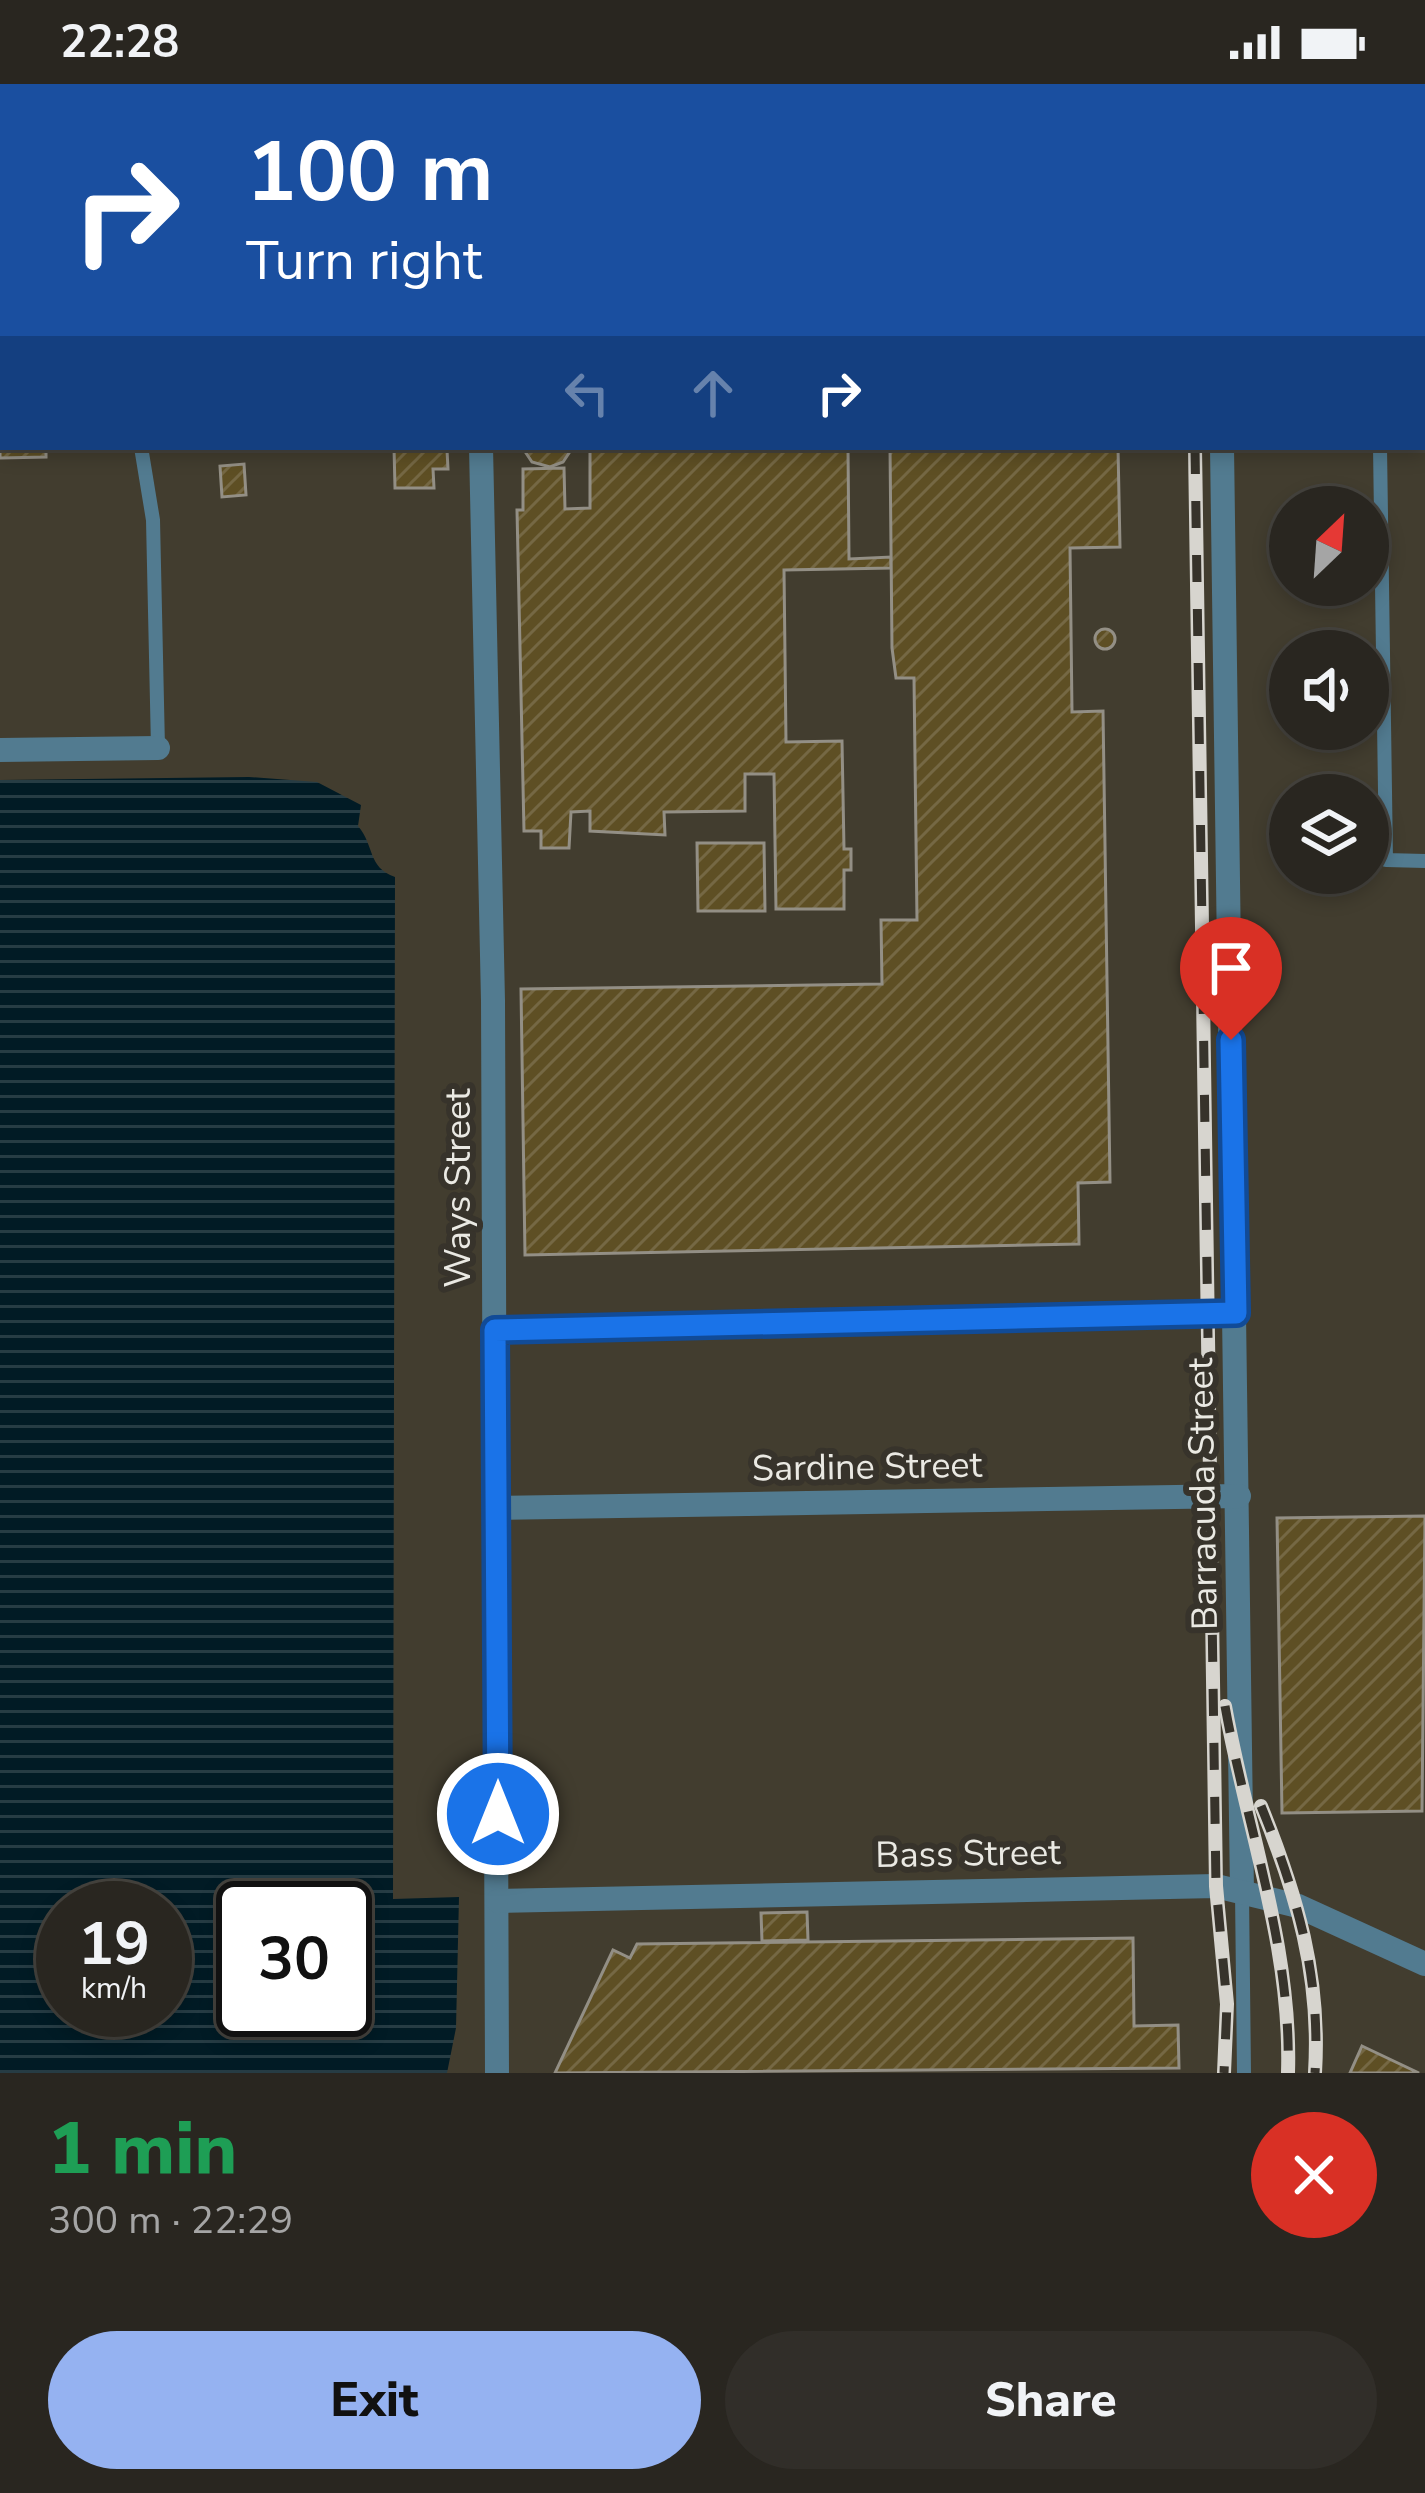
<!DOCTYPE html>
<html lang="en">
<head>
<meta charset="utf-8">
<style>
  body { margin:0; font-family:"Nunito Sans",sans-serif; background:#312e29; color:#f1f3f6; height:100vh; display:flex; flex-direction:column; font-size:45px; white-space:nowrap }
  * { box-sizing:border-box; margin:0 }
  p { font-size:39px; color:#a5a5a5 }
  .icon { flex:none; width:66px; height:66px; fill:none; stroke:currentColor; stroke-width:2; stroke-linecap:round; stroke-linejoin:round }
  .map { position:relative; height:1989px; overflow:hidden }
  .sheet { display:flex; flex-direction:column; background:#292620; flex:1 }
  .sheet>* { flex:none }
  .hud { position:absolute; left:0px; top:0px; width:1425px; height:366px; box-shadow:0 6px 18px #0003,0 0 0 3px #45433e; background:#1a4fa0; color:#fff; overflow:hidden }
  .needle { width:78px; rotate:25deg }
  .buttons { position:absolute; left:1269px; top:402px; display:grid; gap:24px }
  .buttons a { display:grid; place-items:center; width:120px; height:120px; border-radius:50%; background:#292620; box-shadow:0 6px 18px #0003,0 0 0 3px #45433e; font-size:60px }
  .speed { position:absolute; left:36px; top:1797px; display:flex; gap:24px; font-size:60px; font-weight:700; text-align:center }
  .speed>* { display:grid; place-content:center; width:156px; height:156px; border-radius:50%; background:#292620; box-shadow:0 6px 18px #0003,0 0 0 3px #45433e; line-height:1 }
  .speed small { font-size:30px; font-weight:400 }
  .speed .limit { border:6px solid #111; border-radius:18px; background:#fff; color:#111 }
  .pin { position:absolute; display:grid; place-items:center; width:102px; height:102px; color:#fff; margin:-123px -51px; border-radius:50% 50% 50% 0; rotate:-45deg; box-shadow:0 0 12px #0007 }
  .pin .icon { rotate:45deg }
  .me { position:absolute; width:132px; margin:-66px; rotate:0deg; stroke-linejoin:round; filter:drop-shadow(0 0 9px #0008) }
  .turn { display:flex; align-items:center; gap:42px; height:252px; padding:0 48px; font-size:54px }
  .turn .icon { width:156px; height:156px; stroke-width:2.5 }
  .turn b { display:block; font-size:84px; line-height:102px }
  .lanes { display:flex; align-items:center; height:114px; padding:0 48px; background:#0003; justify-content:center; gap:60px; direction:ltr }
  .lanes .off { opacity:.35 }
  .round { display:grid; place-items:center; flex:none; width:126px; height:126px; border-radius:63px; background:#312e29 }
  .head { display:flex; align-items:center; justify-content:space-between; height:204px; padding:0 48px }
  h1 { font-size:72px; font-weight:800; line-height:90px; color:#1e9e55 }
  .action { display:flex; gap:24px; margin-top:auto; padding:24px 48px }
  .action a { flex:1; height:138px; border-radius:72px; background:#95b2f1; color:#111; font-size:48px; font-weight:800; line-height:138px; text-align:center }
  .action a+a { background:#312e29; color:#f1f3f6 }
  .status { display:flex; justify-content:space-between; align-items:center; height:84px; padding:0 60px; background:#292620; direction:ltr }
  .status svg { height:33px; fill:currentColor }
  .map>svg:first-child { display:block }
</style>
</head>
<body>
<div class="status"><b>22:28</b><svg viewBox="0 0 49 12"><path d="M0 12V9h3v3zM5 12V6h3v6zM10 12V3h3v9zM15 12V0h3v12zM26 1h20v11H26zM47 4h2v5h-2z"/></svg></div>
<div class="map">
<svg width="1425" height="1989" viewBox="0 0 1425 1989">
  <defs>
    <pattern id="water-rules" width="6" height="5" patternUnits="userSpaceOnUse" patternTransform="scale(3)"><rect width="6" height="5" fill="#011b25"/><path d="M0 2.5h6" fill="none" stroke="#263c44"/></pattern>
    <pattern id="building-hatch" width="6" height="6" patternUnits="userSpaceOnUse" patternTransform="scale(3)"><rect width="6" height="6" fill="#5e4f24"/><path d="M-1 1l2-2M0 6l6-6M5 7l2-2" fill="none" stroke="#756844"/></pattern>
  </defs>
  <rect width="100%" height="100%" fill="#37332b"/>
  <!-- built -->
  <path fill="#423d2f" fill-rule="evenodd" d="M0,0H1425V1989H0ZM3,3H1422V363H3ZM1290,423H1368V501H1290ZM1290,567H1368V645H1290ZM1290,711H1368V789H1290ZM63,1824H165V1926H63ZM243,1824H345V1926H243Z"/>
  <!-- water -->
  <path fill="url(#water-rules)" fill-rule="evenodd" d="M249,693L317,698L361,721L358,742C375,762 367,783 395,793L393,1815L459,1813L456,1944L447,1989H0V696ZM63,1824H165V1926H63ZM243,1824H345V1926H243Z"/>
  <!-- building -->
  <g fill="url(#building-hatch)" stroke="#938f85" stroke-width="3">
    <rect x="506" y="0" width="226" height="3"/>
    <rect x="845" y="0" width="168" height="3"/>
    <polygon points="0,295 3,363 46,363 46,373 0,374"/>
    <polygon points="394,363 447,366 448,385 433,385 434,404 395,404"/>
    <polygon points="522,363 573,363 563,378 550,383 532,378"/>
    <polygon points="590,363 848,363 849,475 891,473 891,484 784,486 786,658 842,657 844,765 851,765 851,786 844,786 844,825 776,825 774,690 745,690 745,727 664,728 665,751 590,747 590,727 571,728 569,764 541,764 541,747 524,747 517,426 523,426 523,385 564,384 565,425 590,424"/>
    <polygon points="890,363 1118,363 1120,463 1070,464 1072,628 1103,627 1110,1098 1078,1099 1079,1160 525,1171 521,905 882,900 881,836 917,836 914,594 896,594 892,564"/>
    <polygon points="244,380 246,411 222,413 220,382"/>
    <circle cx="1105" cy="555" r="10"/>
    <polygon points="697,759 764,759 765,827 698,827"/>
    <polygon points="1425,1432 1422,1727 1282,1729 1277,1434"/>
    <polygon points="807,1828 808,1856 762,1857 761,1829"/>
    <polygon points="1133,1854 1134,1942 1178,1941 1179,1984 555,1989 613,1866 630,1874 637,1860"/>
    <polygon points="1362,1962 1419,1989 1350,1989"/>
  </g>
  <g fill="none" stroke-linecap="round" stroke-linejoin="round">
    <!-- lane -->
    <g stroke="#527b90" stroke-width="14">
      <polyline points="252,3 252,0"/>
      <polyline points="0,5 3,5"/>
      <polyline points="1422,112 1425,109"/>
      <polyline points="1422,216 1425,217"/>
      <polyline points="141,363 153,436 158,664"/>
      <polyline points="1380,363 1386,776 1425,777"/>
      <polyline points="495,1246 1236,1229"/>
      <polyline points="1242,1808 1244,1989"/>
    </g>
    <!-- street -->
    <g stroke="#527b90" stroke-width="24">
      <polyline points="474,0 474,3"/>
      <polyline points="1216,0 1216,3"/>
      <polyline points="481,363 493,917 497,1989"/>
      <polyline points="1222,363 1242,1808"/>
      <polyline points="0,666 158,664"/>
      <polyline points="497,1424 1239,1412"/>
      <polyline points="498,1817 1216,1802 1298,1822 1425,1880"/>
    </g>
    <defs>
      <g id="rail">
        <polyline points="1108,0 1110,3"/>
        <polyline points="1195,363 1216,1802 1227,1920 1224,1989"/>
        <path d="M1225,1622C1247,1745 1292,1863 1288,1989"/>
        <path d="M1261,1722C1297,1811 1321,1892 1315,1989"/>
      </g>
    </defs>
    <!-- rail casing -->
    <use href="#rail" stroke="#d7d5cf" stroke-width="14"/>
    <!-- rail -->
    <use href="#rail" stroke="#37332b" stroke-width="9" stroke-dasharray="27" stroke-linecap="butt"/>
  </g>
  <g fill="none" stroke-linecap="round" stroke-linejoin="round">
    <defs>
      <polyline id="route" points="498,1730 495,1246 1236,1229 1231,956"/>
    </defs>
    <!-- route casing -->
    <use href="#route" stroke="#114b97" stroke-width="30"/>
    <!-- route -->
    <use href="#route" stroke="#1a73e8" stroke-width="21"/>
  </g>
  <g text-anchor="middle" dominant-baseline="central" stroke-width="12" stroke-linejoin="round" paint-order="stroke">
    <!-- street labels -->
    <g font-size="36" fill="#eae9e3" stroke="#37332b">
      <text transform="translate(458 1104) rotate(-90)">Ways Street</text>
      <text transform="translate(867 1383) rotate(-1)">Sardine Street</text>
      <text transform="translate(1203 1410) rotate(-91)">Barracuda Street</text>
      <text transform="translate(968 1770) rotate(-1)">Bass Street</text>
    </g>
  </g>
</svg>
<div class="buttons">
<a><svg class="needle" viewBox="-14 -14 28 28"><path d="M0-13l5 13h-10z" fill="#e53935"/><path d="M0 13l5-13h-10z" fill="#a5a5a5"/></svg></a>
<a><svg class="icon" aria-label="sound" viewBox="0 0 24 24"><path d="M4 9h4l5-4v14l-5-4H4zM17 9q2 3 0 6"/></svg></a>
<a><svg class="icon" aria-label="layers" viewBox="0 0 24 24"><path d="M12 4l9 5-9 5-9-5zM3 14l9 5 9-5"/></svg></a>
</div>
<div class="speed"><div>19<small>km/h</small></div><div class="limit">30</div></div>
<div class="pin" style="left:1231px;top:956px;background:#d93025"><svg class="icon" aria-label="arrive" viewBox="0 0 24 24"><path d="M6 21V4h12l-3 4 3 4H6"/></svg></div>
<svg class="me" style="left:498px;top:1730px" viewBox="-20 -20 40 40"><circle r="17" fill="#1a73e8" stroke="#fff" stroke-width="3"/><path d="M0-11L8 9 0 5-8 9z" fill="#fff"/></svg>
<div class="hud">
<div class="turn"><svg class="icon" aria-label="right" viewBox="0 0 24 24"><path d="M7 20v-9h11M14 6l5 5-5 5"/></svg><div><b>100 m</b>Turn right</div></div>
<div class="lanes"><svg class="icon off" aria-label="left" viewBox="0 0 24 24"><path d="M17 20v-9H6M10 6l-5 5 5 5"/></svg><svg class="icon off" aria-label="ahead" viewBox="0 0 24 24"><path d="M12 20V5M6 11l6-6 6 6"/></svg><svg class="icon" aria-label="right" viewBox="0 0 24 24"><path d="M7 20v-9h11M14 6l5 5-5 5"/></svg></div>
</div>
</div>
<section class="sheet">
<div class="head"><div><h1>1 min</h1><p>300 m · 22:29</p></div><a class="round" style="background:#d93025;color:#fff"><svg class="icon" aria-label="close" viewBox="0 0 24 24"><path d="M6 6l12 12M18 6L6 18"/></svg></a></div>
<div class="action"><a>Exit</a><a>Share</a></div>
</section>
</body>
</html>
